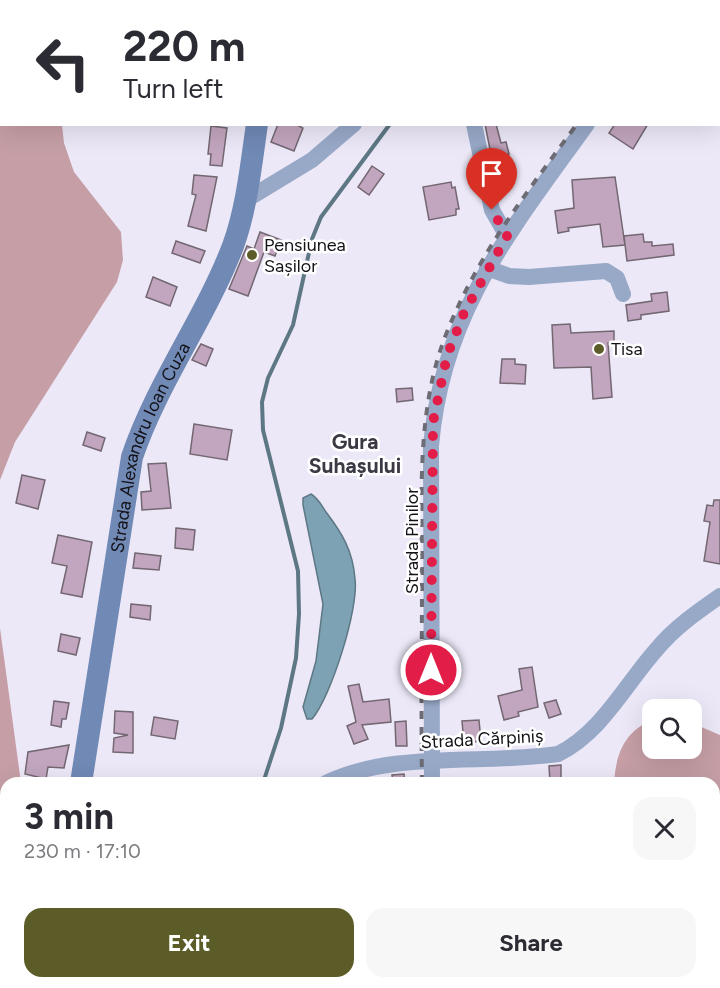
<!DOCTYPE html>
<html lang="en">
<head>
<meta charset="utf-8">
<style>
  body { margin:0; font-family:Figtree,sans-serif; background:#f7f7f7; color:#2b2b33; height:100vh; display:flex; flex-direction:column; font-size:22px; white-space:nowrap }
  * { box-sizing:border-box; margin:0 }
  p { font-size:20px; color:#7c7c81 }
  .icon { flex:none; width:33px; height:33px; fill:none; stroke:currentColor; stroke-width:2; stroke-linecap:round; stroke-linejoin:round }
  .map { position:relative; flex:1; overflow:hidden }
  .panel { position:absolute; left:0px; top:777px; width:720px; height:212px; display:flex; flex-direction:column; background:#fff; border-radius:18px 18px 0 0; box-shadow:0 6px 24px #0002 }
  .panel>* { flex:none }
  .guide { position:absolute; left:0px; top:0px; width:720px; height:126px; box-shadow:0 6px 24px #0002; background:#fff; color:#2b2b33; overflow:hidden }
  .fabs { position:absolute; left:642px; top:699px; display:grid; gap:12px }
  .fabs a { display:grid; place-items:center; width:60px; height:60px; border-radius:12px; background:#fff; box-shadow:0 6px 24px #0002; font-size:30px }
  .pin { position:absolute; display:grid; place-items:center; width:51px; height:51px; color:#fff; margin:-62px -26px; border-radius:50% 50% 50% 0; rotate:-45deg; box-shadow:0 0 6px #0007 }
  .pin .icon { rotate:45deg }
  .me { position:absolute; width:66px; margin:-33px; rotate:0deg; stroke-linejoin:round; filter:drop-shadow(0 0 4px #0008) }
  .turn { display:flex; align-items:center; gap:21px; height:126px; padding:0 24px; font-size:27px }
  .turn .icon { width:78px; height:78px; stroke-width:2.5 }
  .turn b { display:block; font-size:42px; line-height:51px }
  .round { display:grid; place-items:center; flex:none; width:63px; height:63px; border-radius:18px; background:#f7f7f7 }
  .headline { display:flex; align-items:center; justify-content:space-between; height:102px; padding:0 24px }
  h1 { font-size:36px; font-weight:700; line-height:45px }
  .action { display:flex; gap:12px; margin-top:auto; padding:12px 24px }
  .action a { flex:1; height:69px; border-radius:18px; background:#5c5c29; color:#fff; font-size:24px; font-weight:700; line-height:69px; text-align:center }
  .action a+a { background:#f7f7f7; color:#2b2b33 }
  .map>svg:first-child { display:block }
</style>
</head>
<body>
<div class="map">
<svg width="720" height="988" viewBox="0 0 720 988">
  <rect width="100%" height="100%" fill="#ece8f8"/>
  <!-- forest -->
  <g fill="#c69fa6">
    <polygon points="0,0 117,0 2,2 2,124 62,125 64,143 74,172 121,232 123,260 117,282 15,442 0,480"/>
    <polygon points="0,628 21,783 6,783 6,957 0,974"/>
    <path d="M652,720V748H692V723L720,735V988H546L548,982H714V783H614C616,754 624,732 652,720Z"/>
  </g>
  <!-- water -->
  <path fill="#7da2b3" stroke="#5e7784" stroke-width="1.5" d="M311,494C319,499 321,505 326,512C342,533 353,551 355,579C359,608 331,697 312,719H307L303,707L316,661L323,604L303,505V498Z"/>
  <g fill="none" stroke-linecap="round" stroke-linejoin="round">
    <!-- stream -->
    <g stroke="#5e7784" stroke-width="4">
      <polyline points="477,2 478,0"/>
      <polyline points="263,783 281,728 296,658 299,614 298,571 263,430 262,402 268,378 293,325 312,239 321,217 390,124"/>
      <polyline points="212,982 213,988"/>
    </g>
  </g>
  <!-- building -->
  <g fill="#c2a5be" stroke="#736771" stroke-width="1.5">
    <polygon points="278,124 295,124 303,128 294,151 271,142"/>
    <polygon points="485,124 496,124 501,143 506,142 509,154 505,155 508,166 494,170"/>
    <polygon points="615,124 648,124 633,149 609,133"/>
    <polygon points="211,126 227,128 222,166 210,165 211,154 208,154"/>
    <polygon points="372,166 384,174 369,195 358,187"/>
    <polygon points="194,175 217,177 206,231 188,226 196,195 192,194"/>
    <polygon points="615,177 625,245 603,247 600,224 568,228 569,231 558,233 555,211 574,208 572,180"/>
    <polygon points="451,182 452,188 455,187 459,209 456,209 456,215 429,220 423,187"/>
    <polygon points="260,232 281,240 275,256 264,252 248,296 229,289 247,246 254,249"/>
    <polygon points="643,234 644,242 652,242 652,246 673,244 674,255 627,261 624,236"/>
    <polygon points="176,241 205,251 200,263 172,253"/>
    <polygon points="153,277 177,287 170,306 146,297"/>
    <polygon points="667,292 669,311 641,315 641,319 628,321 626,305 652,301 651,294"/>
    <polygon points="570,324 571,333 614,331 614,342 608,343 612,397 593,399 591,367 554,368 552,325"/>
    <polygon points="201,344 213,349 206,366 192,360"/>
    <polygon points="502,359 515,359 515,364 526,365 525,384 500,383"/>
    <polygon points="412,388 413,400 397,402 396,389"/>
    <polygon points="194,424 232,430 227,460 190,454"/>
    <polygon points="87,432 105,438 101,451 83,445"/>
    <polygon points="166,463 171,508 142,510 141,492 151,491 148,464"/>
    <polygon points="22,475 45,480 38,509 16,503"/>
    <polygon points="714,500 720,500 720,564 704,561 710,522 704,521 707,505 713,506"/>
    <polygon points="176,528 195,530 193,550 175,548"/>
    <polygon points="58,535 92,542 82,597 61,593 67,566 52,563"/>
    <polygon points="135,553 161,556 159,570 133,568"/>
    <polygon points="131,604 151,606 150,620 130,617"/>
    <polygon points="61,634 80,638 76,655 58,651"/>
    <polygon points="532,667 538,707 518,712 519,716 504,720 498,696 522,690 519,669"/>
    <polygon points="359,684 363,702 389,699 391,722 362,725 368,739 354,744 347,726 356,722 348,686"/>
    <polygon points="556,700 561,714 549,718 544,703"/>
    <polygon points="54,701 69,703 66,719 62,719 61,727 51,725"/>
    <polygon points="115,711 133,712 133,753 113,752 114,738 128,735 114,733"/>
    <polygon points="154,717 178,721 175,739 151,735"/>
    <polygon points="479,720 481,741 464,743 462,721"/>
    <polygon points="406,721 407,746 396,746 395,722"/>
    <polygon points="69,745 64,768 48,767 46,779 25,774 28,752"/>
    <polygon points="561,765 561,783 550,783 549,766"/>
    <polygon points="404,774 405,782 393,783 392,775"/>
  </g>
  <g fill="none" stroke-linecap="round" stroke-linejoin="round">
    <!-- minor -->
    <g stroke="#98a9c8" stroke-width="16">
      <polyline points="455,2 456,0"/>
      <polyline points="669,2 670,0"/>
      <polyline points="474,124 492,210 507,236"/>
      <polyline points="246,200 312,160 354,124"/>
      <polyline points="487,268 509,276 529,277 606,271 617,278 623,294"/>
      <path d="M326,783C394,750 485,765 558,754C601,733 625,685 656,650C674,628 697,612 720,596"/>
      <path d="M432,783L431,446C442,312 512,229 587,124"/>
      <polyline points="154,988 156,982"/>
      <polyline points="428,988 429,982"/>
    </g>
    <!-- secondary -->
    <g stroke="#7089b5" stroke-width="22">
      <polyline points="275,2 275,0"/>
      <path id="s1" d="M81,783L132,457C157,383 205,319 233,246C247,207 251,165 257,124"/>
      <polyline points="69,982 70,988"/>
    </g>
    <!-- rail -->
    <g stroke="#6d6b74" stroke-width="4" stroke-dasharray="8 8" stroke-linecap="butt">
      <polyline points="661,2 662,0"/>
      <path d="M422,783C421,713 422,644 422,574C422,493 416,409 447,332C478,254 528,191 577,124"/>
      <polyline points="420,988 421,982"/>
    </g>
  </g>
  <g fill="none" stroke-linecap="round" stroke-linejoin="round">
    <!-- route -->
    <polyline stroke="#e11d48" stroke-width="10" stroke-dasharray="0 18" points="431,670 433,422 447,356 464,313 507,236 492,210"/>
  </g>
  <!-- markers -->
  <g fill="#5c5c29" stroke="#fff" stroke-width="2">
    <circle cx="252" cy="255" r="6"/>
    <circle cx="599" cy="349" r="6"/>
  </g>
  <g text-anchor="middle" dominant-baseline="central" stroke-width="5" stroke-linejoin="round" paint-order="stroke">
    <!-- poi labels -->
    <g font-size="18" fill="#141217" stroke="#fff" text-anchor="start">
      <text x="264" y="245">Pensiunea<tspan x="264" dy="21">Sașilor</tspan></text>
      <text x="611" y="349">Tisa</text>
    </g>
    <!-- street labels -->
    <g font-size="18" fill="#141217" stroke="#fff">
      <text stroke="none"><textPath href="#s1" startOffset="344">Strada Alexandru Ioan Cuza</textPath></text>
      <text transform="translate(412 541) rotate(-90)">Strada Pinilor</text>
      <text transform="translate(482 739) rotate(-3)">Strada Cărpiniș</text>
    </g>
    <!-- quarter labels -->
    <g font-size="21" font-weight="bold" fill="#3c3945" stroke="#fff">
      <text x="355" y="441">Gura<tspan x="355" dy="24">Suhașului</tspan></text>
    </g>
  </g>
</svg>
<div class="fabs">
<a><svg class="icon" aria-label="search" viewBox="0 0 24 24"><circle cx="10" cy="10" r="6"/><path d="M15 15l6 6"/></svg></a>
</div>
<div class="pin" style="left:492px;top:210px;background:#d93025"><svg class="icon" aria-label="arrive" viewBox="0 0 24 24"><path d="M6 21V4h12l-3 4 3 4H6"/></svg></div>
<svg class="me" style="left:431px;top:670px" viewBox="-20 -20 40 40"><circle r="17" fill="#e11d48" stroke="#fff" stroke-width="3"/><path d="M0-11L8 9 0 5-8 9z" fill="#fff"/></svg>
<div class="guide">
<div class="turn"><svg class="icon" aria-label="left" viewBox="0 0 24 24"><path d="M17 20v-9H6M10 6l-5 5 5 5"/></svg><div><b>220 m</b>Turn left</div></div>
</div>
<section class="panel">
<div class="headline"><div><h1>3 min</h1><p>230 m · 17:10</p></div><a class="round"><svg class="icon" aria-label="close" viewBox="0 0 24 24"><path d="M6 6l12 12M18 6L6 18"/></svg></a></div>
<div class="action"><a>Exit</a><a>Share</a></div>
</section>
</div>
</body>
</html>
